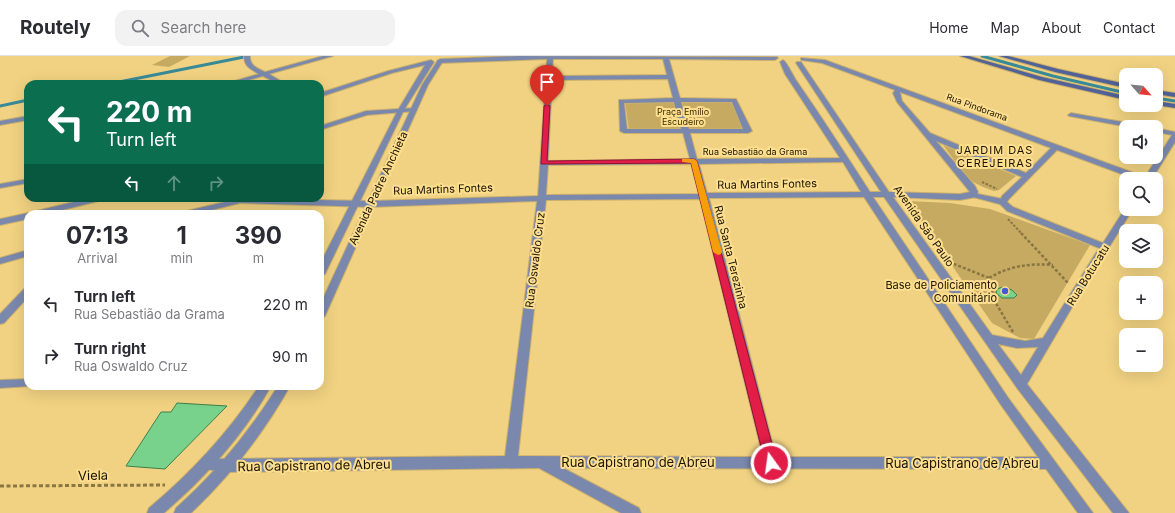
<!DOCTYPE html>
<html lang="en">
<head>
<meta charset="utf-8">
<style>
  body { margin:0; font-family:Inter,sans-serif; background:#f2f2f3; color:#2b2b33; height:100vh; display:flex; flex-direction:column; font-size:15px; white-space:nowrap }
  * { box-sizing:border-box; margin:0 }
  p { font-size:13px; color:#7c7c81 }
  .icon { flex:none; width:22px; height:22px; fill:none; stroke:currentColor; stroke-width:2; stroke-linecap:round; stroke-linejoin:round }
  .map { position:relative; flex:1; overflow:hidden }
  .sheet { position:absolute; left:24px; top:154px; width:300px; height:180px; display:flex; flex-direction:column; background:#fff; border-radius:12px; box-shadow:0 4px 16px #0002 }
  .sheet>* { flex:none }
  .banner { position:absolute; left:24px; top:24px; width:300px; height:122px; border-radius:12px; box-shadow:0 4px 16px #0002; background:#0b6e4f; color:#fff; overflow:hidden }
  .needle { width:26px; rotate:117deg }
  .controls { position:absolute; left:1119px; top:12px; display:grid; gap:8px }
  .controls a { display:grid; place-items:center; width:44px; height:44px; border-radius:8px; background:#fff; box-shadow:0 4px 16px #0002; font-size:20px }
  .pin { position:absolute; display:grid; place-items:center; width:34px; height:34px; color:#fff; margin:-41px -17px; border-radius:50% 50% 50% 0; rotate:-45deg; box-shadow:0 0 4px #0007 }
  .pin .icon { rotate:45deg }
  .me { position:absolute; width:44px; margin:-22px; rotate:346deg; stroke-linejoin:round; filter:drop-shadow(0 0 3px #0008) }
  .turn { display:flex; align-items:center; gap:14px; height:84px; padding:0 16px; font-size:18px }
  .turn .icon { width:52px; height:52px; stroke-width:2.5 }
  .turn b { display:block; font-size:28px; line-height:34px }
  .lanes { display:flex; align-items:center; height:38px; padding:0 16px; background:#0003; justify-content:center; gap:20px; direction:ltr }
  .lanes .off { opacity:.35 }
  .eta { display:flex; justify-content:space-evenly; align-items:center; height:68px; text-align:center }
  .eta b { font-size:24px; font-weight:700; line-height:28px }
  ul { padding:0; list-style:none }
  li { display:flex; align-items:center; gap:12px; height:52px; padding:0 16px }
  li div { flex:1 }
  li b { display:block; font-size:15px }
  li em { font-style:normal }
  header { display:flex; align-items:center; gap:24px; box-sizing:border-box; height:56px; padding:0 20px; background:#fff; border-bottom:1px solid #e1e1e2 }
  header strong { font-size:19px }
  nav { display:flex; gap:22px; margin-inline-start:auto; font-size:14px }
  .search { width:280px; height:36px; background:#f2f2f3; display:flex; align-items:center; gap:10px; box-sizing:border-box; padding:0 14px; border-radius:12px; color:#7c7c81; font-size:15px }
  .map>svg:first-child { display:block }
</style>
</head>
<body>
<header>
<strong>Routely</strong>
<div class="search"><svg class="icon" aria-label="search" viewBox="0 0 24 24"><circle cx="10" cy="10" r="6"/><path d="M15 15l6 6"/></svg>Search here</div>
<nav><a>Home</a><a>Map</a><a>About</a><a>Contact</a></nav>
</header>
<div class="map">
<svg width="1175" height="457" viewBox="0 0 1175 457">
  <rect width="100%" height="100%" fill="#f1d282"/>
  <!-- green -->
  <g fill="#c6aa61">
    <polygon points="170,0 190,0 169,11 152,9"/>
    <polygon points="625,46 731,46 745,73 629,74"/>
    <polygon points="943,89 1016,120 999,134 994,135 983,131 969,124"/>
    <polygon points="907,145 950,147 990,153 1090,189 1034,283 1020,282 992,267"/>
  </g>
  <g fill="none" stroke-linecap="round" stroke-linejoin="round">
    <!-- stream -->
    <g stroke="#398a97" stroke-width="3">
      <polyline points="982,0 1053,20 1126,37"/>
      <polyline points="109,28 249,0"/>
      <polyline points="1156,42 1175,45"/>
      <polyline points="0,50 28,44"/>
    </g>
  </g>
  <!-- building -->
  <g fill="#79d28b" stroke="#3e804d">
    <polygon points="1003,231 1012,234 1017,239 1014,242 1002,242 996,237 997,233"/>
    <polygon points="177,347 227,350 165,413 126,410 161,356 171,356"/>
  </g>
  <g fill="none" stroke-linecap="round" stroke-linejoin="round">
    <defs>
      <polygon id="pedestrian" points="970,137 973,137 1003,143 1007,146 1003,149 973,141 969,139"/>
      <g id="minor">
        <path d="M244,0H250C250,10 257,12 265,16L323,0H333L269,18L286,28H278L263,20L234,28H224L259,18C250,13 244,10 244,0Z"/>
        <path d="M518,0L777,1L778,2L775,4L669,3L680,42L736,43L752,75L748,77H690L697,103L840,102L785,18L780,6L783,4C787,6 794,22 798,27C823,63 846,99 870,136H881L796,7L797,6H801L889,136L960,138L970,136L897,46L893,37L895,34L822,7L801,4V2L825,4L1145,121L1172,79L1156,76V72L1175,76V86L1152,123H1135L1057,94L1009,143L1007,146L1013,151L1103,187L1126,151V153H1133L1081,236L1027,328L1129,457H1113L1017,332L884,141H873L1009,343L1093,457H1078L1046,413L563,412L639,452L641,457H621L539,412L227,416L203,413L201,409L203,405L208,403L505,400L537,145L370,151L240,147L196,158H181L182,156L229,145L220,142L370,145L538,140L547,3L440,7L437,5L440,3ZM553,3H663L667,19L552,20ZM668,23L673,42L619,44L620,75L624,77H683L690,103L548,105L552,24ZM900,36L1051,92L1026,117L930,77L902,45ZM674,46L681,73H627L624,47ZM681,46H732L743,73H689ZM936,85L1022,121L1002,140L999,147L1007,155L1099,192L1043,282L1025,285L992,279L893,141L960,144L976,141L978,136L975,130ZM843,106L861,136L707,137L699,108ZM691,108L699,138L546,139L548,109ZM864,141L1001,349L1038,401H776L709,142ZM700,143L763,401L518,400L546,144ZM998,288L1017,292L1038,291L1021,319Z"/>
        <polygon points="414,52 417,54 416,55 367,59 320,74 320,70 366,55"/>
        <polygon points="1071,57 1140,69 1144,71 1128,71 1069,60 1068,59"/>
        <polygon points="28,60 28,64 0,69 0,65"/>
        <polygon points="28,123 28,127 0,132 0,128"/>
        <polygon points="90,142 104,142 103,144 46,158 31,158 32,156"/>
        <polygon points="28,157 30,158 28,158 28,163 0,169 0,163"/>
        <polygon points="28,194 28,200 0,208 0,202"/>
        <polygon points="28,232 28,241 4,267 0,268 0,258 24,233"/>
        <polygon points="28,323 28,330 32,330 0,332 0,324"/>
      </g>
      <g id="tertiary">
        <polygon points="431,4 434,6 404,54 325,218 320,221 320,208 398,54 425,9 392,17 320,41 320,37 388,15"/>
        <polygon points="438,4 443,5 428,29 325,260 320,264 320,249 422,29"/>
        <path d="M259,330H271C244,379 206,421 164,457H147L149,452C192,416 228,377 259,330Z"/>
        <path d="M278,330H290C264,377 230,420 191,457H174L176,452C216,416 249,376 278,330Z"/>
      </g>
      <g id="secondary">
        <polygon points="960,0 969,0 1042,21 1126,40 1126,44 1039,24"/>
        <polygon points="999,0 1008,0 1058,13 1126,28 1126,32 1055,16"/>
        <polygon points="1156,34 1175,37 1175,41 1156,38"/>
        <polygon points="1156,45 1175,48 1175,52 1156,49"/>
      </g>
    </defs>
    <!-- pedestrian casing -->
    <use href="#pedestrian" stroke="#cbb06b" stroke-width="2"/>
    <!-- minor casing -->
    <use href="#minor" stroke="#cbb06b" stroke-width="2"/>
    <!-- tertiary casing -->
    <use href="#tertiary" stroke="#cbb06b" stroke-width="2"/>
    <!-- secondary casing -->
    <use href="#secondary" stroke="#cbb06b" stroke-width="2"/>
    <!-- path-far2 -->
    <g stroke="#8a7643" stroke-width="2" stroke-dasharray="2.5 1.5" stroke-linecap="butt">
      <polyline points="982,126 997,133"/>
      <polyline points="1008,163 1022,178"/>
    </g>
    <!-- path-far1 -->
    <g stroke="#8a7643" stroke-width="2.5" stroke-dasharray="3 2" stroke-linecap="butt">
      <polyline points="1021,177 1069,228"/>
      <polyline points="949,206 989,222"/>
      <path d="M1013,276L994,244L989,222C1009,210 1030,207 1053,209"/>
    </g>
    <!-- path -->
    <polyline stroke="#8a7643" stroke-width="3" stroke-dasharray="4 2.5" stroke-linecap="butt" points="0,430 165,429"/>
    <!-- pedestrian -->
    <use href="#pedestrian" fill="#7a88ae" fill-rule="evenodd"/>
    <!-- minor -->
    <use href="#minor" fill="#7a88ae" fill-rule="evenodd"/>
    <!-- tertiary -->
    <use href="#tertiary" fill="#7a88ae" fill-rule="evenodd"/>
    <!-- secondary -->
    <use href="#secondary" fill="#506298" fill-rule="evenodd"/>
  </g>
  <!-- route -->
  <polygon fill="#e11d48" stroke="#92132f" points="547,48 550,50 547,105 694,103 697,105 777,407 775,410 771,412 767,410 765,407 691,107 541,108 544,50"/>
  <!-- slow -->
  <polygon fill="#f59e0b" points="682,103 694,103 697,105 722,196 721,198 718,199 713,196 691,107 682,106"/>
  <!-- markers -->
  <circle fill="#425dd0" stroke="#fedf8f" stroke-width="1.5" cx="1005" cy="235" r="4"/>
  <g text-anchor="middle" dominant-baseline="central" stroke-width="4" stroke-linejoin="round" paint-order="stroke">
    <!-- far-street labels -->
    <g font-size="9" fill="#1c1400" stroke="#fedf8f">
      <text transform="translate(977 51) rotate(20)">Rua Pindorama</text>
      <text x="755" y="95">Rua Sebastião da Grama</text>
    </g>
    <!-- far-park labels -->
    <g font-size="9" fill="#3f2f00" stroke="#fedf8f">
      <text x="683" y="55">Praça Emílio<tspan x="683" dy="10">Escudeiro</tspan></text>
    </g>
    <!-- far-quarter labels -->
    <g font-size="11" letter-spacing="1" fill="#1c1400" stroke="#fedf8f">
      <text x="995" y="94">JARDIM DAS<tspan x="995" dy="13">CEREJEIRAS</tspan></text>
    </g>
    <!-- street labels -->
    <g font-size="11" fill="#1c1400" stroke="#fedf8f">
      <text transform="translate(767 128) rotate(-1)">Rua Martins Fontes</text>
      <text transform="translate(378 132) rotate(-65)">Avenida Padre Anchieta</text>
      <text transform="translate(443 133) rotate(-2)">Rua Martins Fontes</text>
      <text transform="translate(924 170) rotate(55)">Avenida São Paulo</text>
      <text transform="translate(731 201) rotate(76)">Rua Santa Terezinha</text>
      <text transform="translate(535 204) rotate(-83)">Rua Oswaldo Cruz</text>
      <text transform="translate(1088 219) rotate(-58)">Rua Botucatu</text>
    </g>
    <!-- poi labels -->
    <g font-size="11" fill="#1c1400" stroke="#fedf8f" text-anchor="end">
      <text x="997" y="229">Base de Policiamento<tspan x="997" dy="13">Comunitário</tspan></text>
    </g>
    <!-- near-street labels -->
    <g font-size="13" fill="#1c1400" stroke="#fedf8f">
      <text x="638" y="406">Rua Capistrano de Abreu</text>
      <text x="962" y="407">Rua Capistrano de Abreu</text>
      <text transform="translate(314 409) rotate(-1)">Rua Capistrano de Abreu</text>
      <text transform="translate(93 419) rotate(-1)">Viela</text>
    </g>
  </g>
</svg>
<div class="controls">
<a><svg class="needle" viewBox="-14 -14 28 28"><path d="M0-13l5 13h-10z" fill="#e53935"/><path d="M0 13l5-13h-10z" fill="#7c7c81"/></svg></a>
<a><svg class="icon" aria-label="sound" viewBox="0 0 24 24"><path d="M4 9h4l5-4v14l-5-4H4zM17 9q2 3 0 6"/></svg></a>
<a><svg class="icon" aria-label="search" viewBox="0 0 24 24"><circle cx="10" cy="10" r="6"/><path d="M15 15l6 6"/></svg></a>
<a><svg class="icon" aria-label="layers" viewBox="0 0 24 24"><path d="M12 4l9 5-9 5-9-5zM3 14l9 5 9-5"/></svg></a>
<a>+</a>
<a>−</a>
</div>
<div class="pin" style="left:547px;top:50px;background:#d93025"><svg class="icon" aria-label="arrive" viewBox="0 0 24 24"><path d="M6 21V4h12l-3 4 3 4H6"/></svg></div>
<svg class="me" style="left:771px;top:407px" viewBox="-20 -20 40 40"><circle r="17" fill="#e11d48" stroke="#fff" stroke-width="3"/><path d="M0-11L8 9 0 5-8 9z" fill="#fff"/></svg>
<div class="banner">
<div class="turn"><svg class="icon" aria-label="left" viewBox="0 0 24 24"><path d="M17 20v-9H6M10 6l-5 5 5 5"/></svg><div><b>220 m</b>Turn left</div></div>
<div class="lanes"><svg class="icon" aria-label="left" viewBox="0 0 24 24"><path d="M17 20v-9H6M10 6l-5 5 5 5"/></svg><svg class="icon off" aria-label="ahead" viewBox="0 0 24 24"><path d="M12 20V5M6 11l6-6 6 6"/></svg><svg class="icon off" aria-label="right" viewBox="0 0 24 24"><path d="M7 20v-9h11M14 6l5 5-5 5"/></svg></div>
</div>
<section class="sheet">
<div class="eta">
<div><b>07:13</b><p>Arrival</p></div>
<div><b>1</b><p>min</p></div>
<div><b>390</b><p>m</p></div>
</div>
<ul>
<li><svg class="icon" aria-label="left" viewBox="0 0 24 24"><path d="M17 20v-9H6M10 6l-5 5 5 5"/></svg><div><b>Turn left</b><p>Rua Sebastião da Grama</p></div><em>220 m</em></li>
<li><svg class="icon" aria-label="right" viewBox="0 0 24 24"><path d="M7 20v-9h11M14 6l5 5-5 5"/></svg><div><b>Turn right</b><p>Rua Oswaldo Cruz</p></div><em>90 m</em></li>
</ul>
</section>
</div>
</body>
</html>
